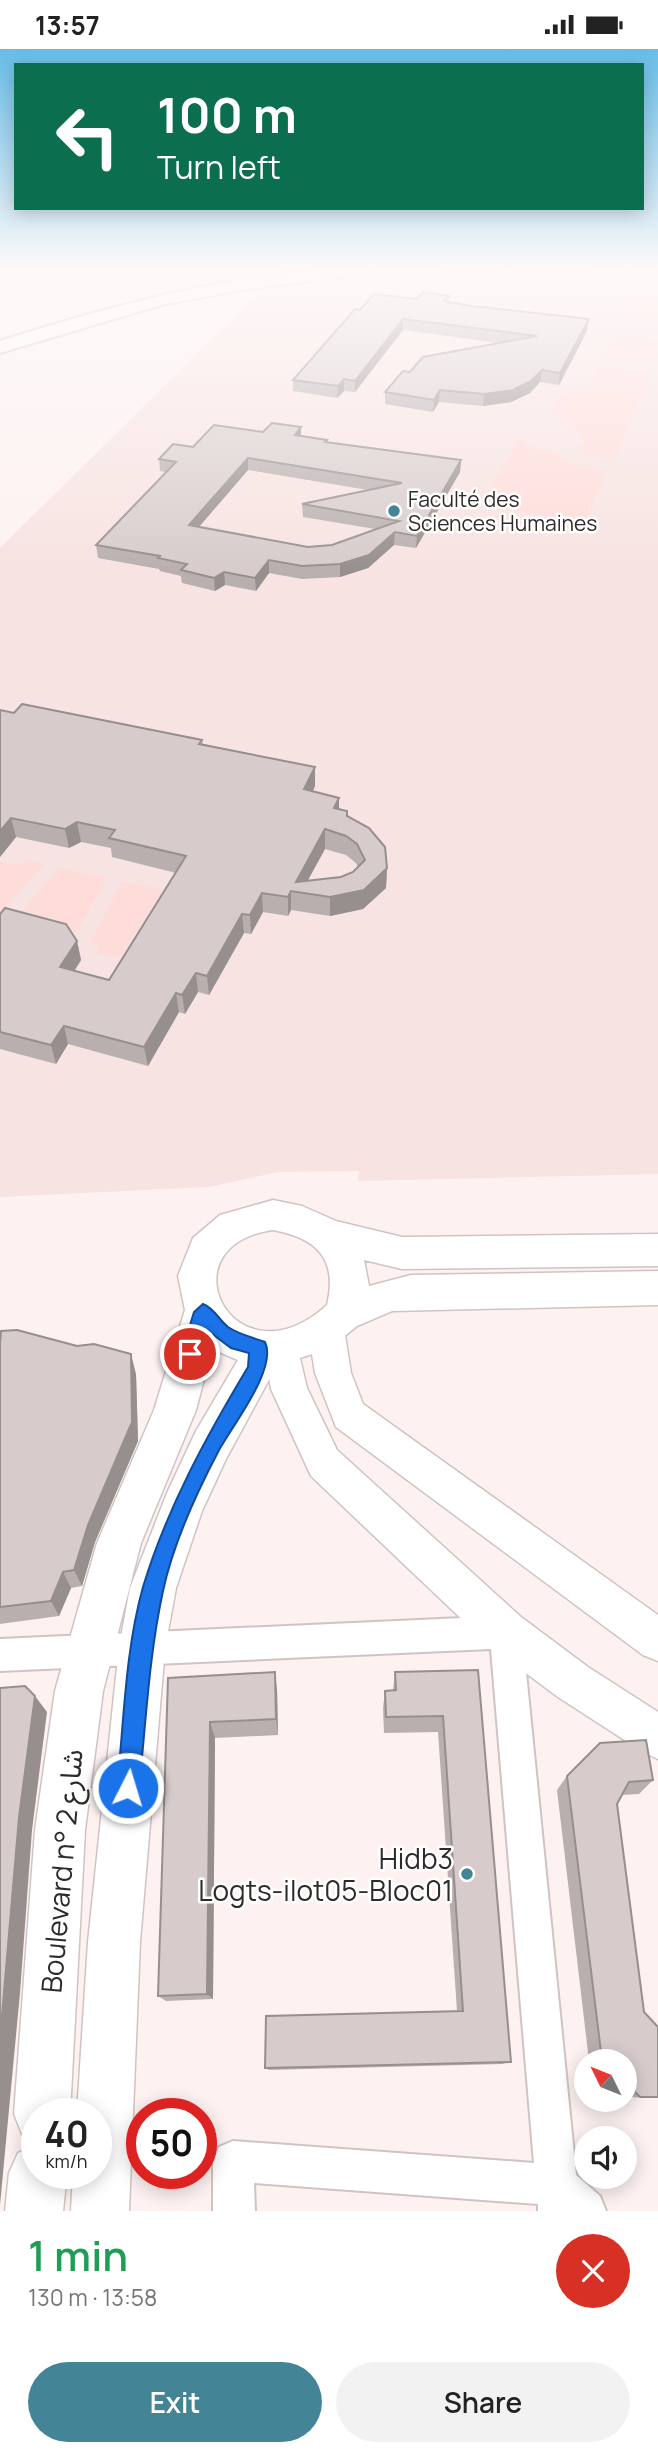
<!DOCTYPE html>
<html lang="en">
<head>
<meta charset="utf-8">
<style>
  body { margin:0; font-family:Manrope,"Noto Sans Arabic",sans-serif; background:#f2f2f2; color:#222; height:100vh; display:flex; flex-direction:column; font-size:26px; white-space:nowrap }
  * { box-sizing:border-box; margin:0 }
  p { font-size:23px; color:#767676 }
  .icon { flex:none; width:38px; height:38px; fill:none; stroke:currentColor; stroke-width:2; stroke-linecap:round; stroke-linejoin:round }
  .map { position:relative; height:2162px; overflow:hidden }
  .sheet { display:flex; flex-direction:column; background:#fff; flex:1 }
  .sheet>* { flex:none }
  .guide { position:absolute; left:14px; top:14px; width:630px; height:147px; border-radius:0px; box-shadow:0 4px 18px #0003; background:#0b6e4f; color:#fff; overflow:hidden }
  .needle { width:46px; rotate:313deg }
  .tools { position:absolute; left:574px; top:2000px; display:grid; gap:14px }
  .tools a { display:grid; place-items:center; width:63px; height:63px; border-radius:50%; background:#fff; box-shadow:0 4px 18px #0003; font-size:35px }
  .speed { position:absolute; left:21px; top:2049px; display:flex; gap:14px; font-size:35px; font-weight:700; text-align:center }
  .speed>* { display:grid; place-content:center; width:91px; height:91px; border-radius:50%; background:#fff; box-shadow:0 4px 18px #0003; line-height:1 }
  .speed small { font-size:18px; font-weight:400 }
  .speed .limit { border:10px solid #d22; background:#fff; color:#111 }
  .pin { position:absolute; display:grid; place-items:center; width:60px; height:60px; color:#fff; margin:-30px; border:4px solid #fff; border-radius:50%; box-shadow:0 2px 7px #0007 }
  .me { position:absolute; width:77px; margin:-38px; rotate:5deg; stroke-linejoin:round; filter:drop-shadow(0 0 5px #0008) }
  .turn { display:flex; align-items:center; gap:24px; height:147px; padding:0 28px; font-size:32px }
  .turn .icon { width:91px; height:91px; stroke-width:2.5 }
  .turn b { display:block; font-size:49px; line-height:60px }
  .round { display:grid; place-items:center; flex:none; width:74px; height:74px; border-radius:37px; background:#f2f2f2 }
  .overview { display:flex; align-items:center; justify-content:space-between; height:119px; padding:0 28px }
  h1 { font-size:42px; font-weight:600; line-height:52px; color:#1e9e55 }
  .action { display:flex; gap:14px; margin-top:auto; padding:14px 28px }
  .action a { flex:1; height:80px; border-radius:42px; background:#438596; color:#fff; font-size:28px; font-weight:600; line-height:80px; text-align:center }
  .action a+a { background:#f2f2f2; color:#222 }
  .status { display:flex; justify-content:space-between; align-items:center; height:49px; padding:0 35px; background:#fff; direction:ltr }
  .status svg { height:19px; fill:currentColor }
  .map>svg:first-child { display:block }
</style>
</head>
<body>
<div class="status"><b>13:57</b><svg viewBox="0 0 49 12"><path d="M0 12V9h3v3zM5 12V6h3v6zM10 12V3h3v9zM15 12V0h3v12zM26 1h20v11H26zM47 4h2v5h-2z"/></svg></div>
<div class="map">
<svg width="658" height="2162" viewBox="0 0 658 2162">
  <rect width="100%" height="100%" fill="#fdf2f1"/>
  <!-- built -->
  <polygon fill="#f7e3e1" points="456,221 582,221 648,229 658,233 658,1125 358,1132 359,1122 278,1123 209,1138 0,1148 0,499 263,239 364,226"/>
  <!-- green -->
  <g fill="#fedcd9">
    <polygon points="632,254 658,257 658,274 623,270"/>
    <polygon points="615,285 658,290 656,313 604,306"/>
    <path d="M599,317L651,324L614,410L590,407L580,399L584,395V389L552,364L563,344C590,345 587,336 599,317Z"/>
    <polygon points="522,390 532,399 557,404 573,416 607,422 584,473 479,455 516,396 516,391"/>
    <polygon points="26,811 44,815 0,863 0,813 22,816"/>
    <polygon points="60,819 106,829 77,883 16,869"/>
    <polygon points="122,833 163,841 121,907 96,905 100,896 90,894"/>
  </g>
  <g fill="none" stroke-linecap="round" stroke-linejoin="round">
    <defs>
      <polygon id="minor" points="506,1567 517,1572 522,1583 576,2126 600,2147 606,2162 538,2162 538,2155 254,2134 255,2162 213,2162 213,2112 219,2098 233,2092 534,2114 491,1600 0,1622 0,1590"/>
      <g id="tertiary">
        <polygon points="326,1264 339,1269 344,1280 351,1324 363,1355 658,1566 658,1612 643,1606 336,1378 315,1324 308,1280 313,1269"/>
        <polygon points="282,1283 295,1288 307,1339 337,1401 521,1568 588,1618 658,1663 658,1710 643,1703 558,1648 491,1598 311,1427 271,1340 264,1299 269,1288"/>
      </g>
      <g id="secondary">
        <path d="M273,1151L302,1157L336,1172L402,1188L658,1185V1217L402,1220L364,1211L369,1237L411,1226L658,1222V1256L392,1262L357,1277L329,1300L277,1316L226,1410L202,1462L176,1539L165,1599L140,1893L129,2162H71L73,2124H96V2065H77L88,1893L119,1599L130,1539L167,1444L196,1382L238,1311L212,1300L196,1361L141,1494L103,1642L85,1781L70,2065H37V2091L22,2085L14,2065L35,1781L55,1642L97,1494L154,1361L185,1261L178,1227L193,1189L220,1166ZM273,1181C317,1189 338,1210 327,1256C234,1340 161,1197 273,1181Z"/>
        <polygon points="37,2096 37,2124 67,2124 63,2162 5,2162 9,2124 18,2104"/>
      </g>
      <g id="trunk">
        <path d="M313,221H370L361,226L247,240L161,256L0,304V292C103,259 205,232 313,221Z"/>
        <polygon points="626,221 658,221 658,228 635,226"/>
      </g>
    </defs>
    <!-- minor casing -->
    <use href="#minor" stroke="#cfc4c3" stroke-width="4"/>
    <!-- tertiary casing -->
    <use href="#tertiary" stroke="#cfc4c3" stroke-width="3"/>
    <!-- secondary casing -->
    <use href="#secondary" stroke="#cfc4c3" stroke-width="3"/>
    <!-- trunk casing -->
    <use href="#trunk" stroke="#cfc4c3" stroke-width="4"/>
    <!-- minor -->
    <use href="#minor" fill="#fff" fill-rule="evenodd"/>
    <!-- tertiary -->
    <use href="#tertiary" fill="#fff" fill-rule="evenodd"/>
    <!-- secondary -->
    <use href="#secondary" fill="#fff" fill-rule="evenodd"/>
    <!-- trunk -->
    <use href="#trunk" fill="#fff" fill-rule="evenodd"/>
  </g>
  <!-- wall -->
  <g fill="#b9afaf" fill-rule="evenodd">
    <polygon points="449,247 448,253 587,282 559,336 540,333 530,344 511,353 483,357 439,353 433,363 385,355 385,343 410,323 499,294 403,281 355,343 344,342 337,349 293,342 293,331 360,261 417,250"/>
    <path d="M301,378V387L327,394L461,411L460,423L416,499L394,496L368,519L340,528L302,530L269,524L256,542L225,536L215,542L182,534L181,527L160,522L159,520L98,509L96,496L166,423L160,422L159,410L193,398L263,383ZM248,421L368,441L302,455L303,468L375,480L332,496L308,498L199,478Z"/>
    <path d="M14,664L202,691L203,695L315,718V737L313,742L347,767L387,819L386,839L363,860L330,867L291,861L288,867L263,863L251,885L244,884L209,946L198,943L185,965L179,963L148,1017L68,995L56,1015L0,1000V865L77,892L81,911L74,922L109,931L176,824L112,808L111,799L81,793L69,799L16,788L0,808ZM325,800L346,806L356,814L358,818L353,823L341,828L307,832Z"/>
    <polygon points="0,1295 136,1325 138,1392 95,1493 82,1537 71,1539 59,1567 0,1575"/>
    <polygon points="478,1621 511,2013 502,2015 269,2021 265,2019 457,1962 438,1683 384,1684 383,1659 385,1642 393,1641 395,1623"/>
    <polygon points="168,1629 277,1641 278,1686 215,1689 213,1950 166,1952 158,1947"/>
    <polygon points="567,1727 653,1731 639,1745 621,1746 617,1755 644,1963 658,1978 658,2049 625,2048 625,2012 589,2012 557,1741"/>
  </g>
  <!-- shaded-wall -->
  <g fill="#968f8e">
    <polygon points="403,270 403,281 355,343 355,332"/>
    <polygon points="589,270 587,282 559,336 560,324"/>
    <polygon points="542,321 540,333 530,344 511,353 483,357 484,345"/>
    <polygon points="344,330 344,342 337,349 338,337"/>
    <polygon points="440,341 439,353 433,363 434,351"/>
    <polygon points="301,378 301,391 295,386"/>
    <polygon points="248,409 248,421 190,488 189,476"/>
    <polygon points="461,411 460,423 416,499 417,487"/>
    <polygon points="395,483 394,496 368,519 340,528 340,515"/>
    <polygon points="269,511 269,524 256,542 255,529"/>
    <polygon points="224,523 225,536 215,542 214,529"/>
    <polygon points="315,718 315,737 304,760 304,740"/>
    <polygon points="339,749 339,768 334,759"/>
    <polygon points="11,769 16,788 0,808 0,782"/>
    <polygon points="77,773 81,793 69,799 65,780"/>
    <polygon points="325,780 325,800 301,844 296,833"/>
    <polygon points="387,819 386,839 363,860 330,867 330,848"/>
    <polygon points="291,842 291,861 288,867 288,848"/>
    <polygon points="262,844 263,863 251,885 250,866"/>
    <polygon points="242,865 244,884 209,946 207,927"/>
    <polygon points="77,892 81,911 65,937 60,918"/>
    <polygon points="196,924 198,943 185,965 182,946"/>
    <polygon points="176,944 179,963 148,1017 144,998"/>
    <polygon points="64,977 68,995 56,1015 51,996"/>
    <polygon points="131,1305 136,1325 138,1392 95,1493 82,1537 74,1521"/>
    <polygon points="63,1523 71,1539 59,1567 51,1552"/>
    <polygon points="275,1623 277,1641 278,1686 276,1670"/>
    <polygon points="35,1647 47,1663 32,1781 20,1944 0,2156 0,1990 19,1768"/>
    <polygon points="210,1673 215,1689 213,1950 207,1945"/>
  </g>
  <!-- building -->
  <g fill="#d7cccb" stroke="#968f8e" stroke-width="2" fill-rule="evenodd">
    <polygon points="423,243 449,247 444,252 471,257 589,270 560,324 542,321 531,332 513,341 484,345 440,341 434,351 385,343 403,322 410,323 423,308 537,287 403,270 355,332 344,330 338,337 293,331 355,260 360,261 374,245 417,250"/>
    <path d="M272,374L301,378L295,386L327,391L325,393L461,411L417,487L395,483L369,506L340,515L302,517L269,511L255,529L224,523L214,529L181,521L187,515L158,509L160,507L96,496L176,413L159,410L173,395L193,398L214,376L263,383ZM248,409L402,434L302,455L399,472L332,496L308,498L189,476Z"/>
    <path d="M22,655L202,691L199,695L315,718L304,740L339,749L334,759L347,762V767L369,779L385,798L387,819L364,841L330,848L291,842L288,848L262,844L250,866L242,865L207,927L196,924L182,946L176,944L144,998L64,977L51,996L0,983V865L5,859L66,875L77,892L60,918L109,931L186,807L109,789L115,781L77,773L65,780L11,769L0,782V661L14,664ZM325,780L346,787L357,795L365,811L353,823L341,828L296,833Z"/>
    <polygon points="17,1281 77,1297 94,1295 131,1305 132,1373 88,1476 74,1521 63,1523 51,1552 0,1558 0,1295 1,1282"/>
    <polygon points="478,1621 511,2013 265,2019 266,1967 463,1962 443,1667 386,1668 385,1642 396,1641 395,1623"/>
    <polygon points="275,1623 276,1670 210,1673 207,1945 158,1947 168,1629"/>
    <polygon points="25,1637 35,1647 19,1768 0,1990 0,1639"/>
    <polygon points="646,1691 653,1731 629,1733 617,1755 644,1963 658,1978 658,2048 640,2048 625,2033 625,2012 603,2012 602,2011 567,1727 600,1694"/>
  </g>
  <!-- sky -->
  <linearGradient id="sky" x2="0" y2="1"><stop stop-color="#67bde8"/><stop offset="0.42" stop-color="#fef9f9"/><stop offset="1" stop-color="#fef9f9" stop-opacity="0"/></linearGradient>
  <rect width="658" height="523" fill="url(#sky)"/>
  <!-- route -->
  <path fill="#1a73e8" stroke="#114b97" stroke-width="2" d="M203,1255C214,1259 219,1271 228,1278C240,1286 252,1288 265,1293C278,1320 231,1378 218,1403C196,1445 173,1495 163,1542C149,1606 146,1673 139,1739L136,1747L128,1750L120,1747L117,1739C124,1673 125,1602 143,1538C167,1459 206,1388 248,1318L249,1304L231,1299L207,1281L197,1310H184L181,1305L194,1263Z"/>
  <!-- markers -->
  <g fill="#438596" stroke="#fff" stroke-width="2.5">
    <circle cx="394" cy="462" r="7"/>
    <circle cx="467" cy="1825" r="7"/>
  </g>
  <g text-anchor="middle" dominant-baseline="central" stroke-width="5" stroke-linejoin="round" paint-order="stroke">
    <!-- far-poi labels -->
    <g font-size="21" fill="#2e2a2a" stroke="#fff" text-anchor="start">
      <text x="408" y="450">Faculté des<tspan x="408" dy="24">Sciences Humaines</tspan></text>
    </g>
    <!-- near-poi labels -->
    <g font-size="28" fill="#2e2a2a" stroke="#fff" text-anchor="end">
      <text x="453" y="1809">Hidb3<tspan x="453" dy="32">Logts-ilot05-Bloc01</tspan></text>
    </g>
    <!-- near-street labels -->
    <g font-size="28" fill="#2e2a2a" stroke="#fff">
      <text transform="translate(61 1822) rotate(-85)">Boulevard n° شارع 2</text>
    </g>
  </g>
</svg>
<div class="tools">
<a><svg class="needle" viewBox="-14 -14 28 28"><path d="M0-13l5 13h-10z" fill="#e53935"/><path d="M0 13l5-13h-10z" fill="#767676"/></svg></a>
<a><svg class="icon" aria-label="sound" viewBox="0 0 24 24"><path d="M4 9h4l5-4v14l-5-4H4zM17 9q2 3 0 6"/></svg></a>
</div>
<div class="speed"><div>40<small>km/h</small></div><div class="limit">50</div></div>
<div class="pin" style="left:190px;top:1305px;background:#d93025"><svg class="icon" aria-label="arrive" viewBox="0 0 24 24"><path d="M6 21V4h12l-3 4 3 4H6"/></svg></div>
<svg class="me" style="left:128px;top:1739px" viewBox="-20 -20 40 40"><circle r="17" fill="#1a73e8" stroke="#fff" stroke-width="3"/><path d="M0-11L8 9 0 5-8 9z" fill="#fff"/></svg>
<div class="guide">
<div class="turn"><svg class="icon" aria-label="left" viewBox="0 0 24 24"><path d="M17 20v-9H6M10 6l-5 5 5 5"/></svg><div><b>100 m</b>Turn left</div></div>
</div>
</div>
<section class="sheet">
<div class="overview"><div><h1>1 min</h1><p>130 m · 13:58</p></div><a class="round" style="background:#d93025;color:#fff"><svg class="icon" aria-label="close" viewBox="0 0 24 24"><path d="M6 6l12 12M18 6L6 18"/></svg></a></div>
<div class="action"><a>Exit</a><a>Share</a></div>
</section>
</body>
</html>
